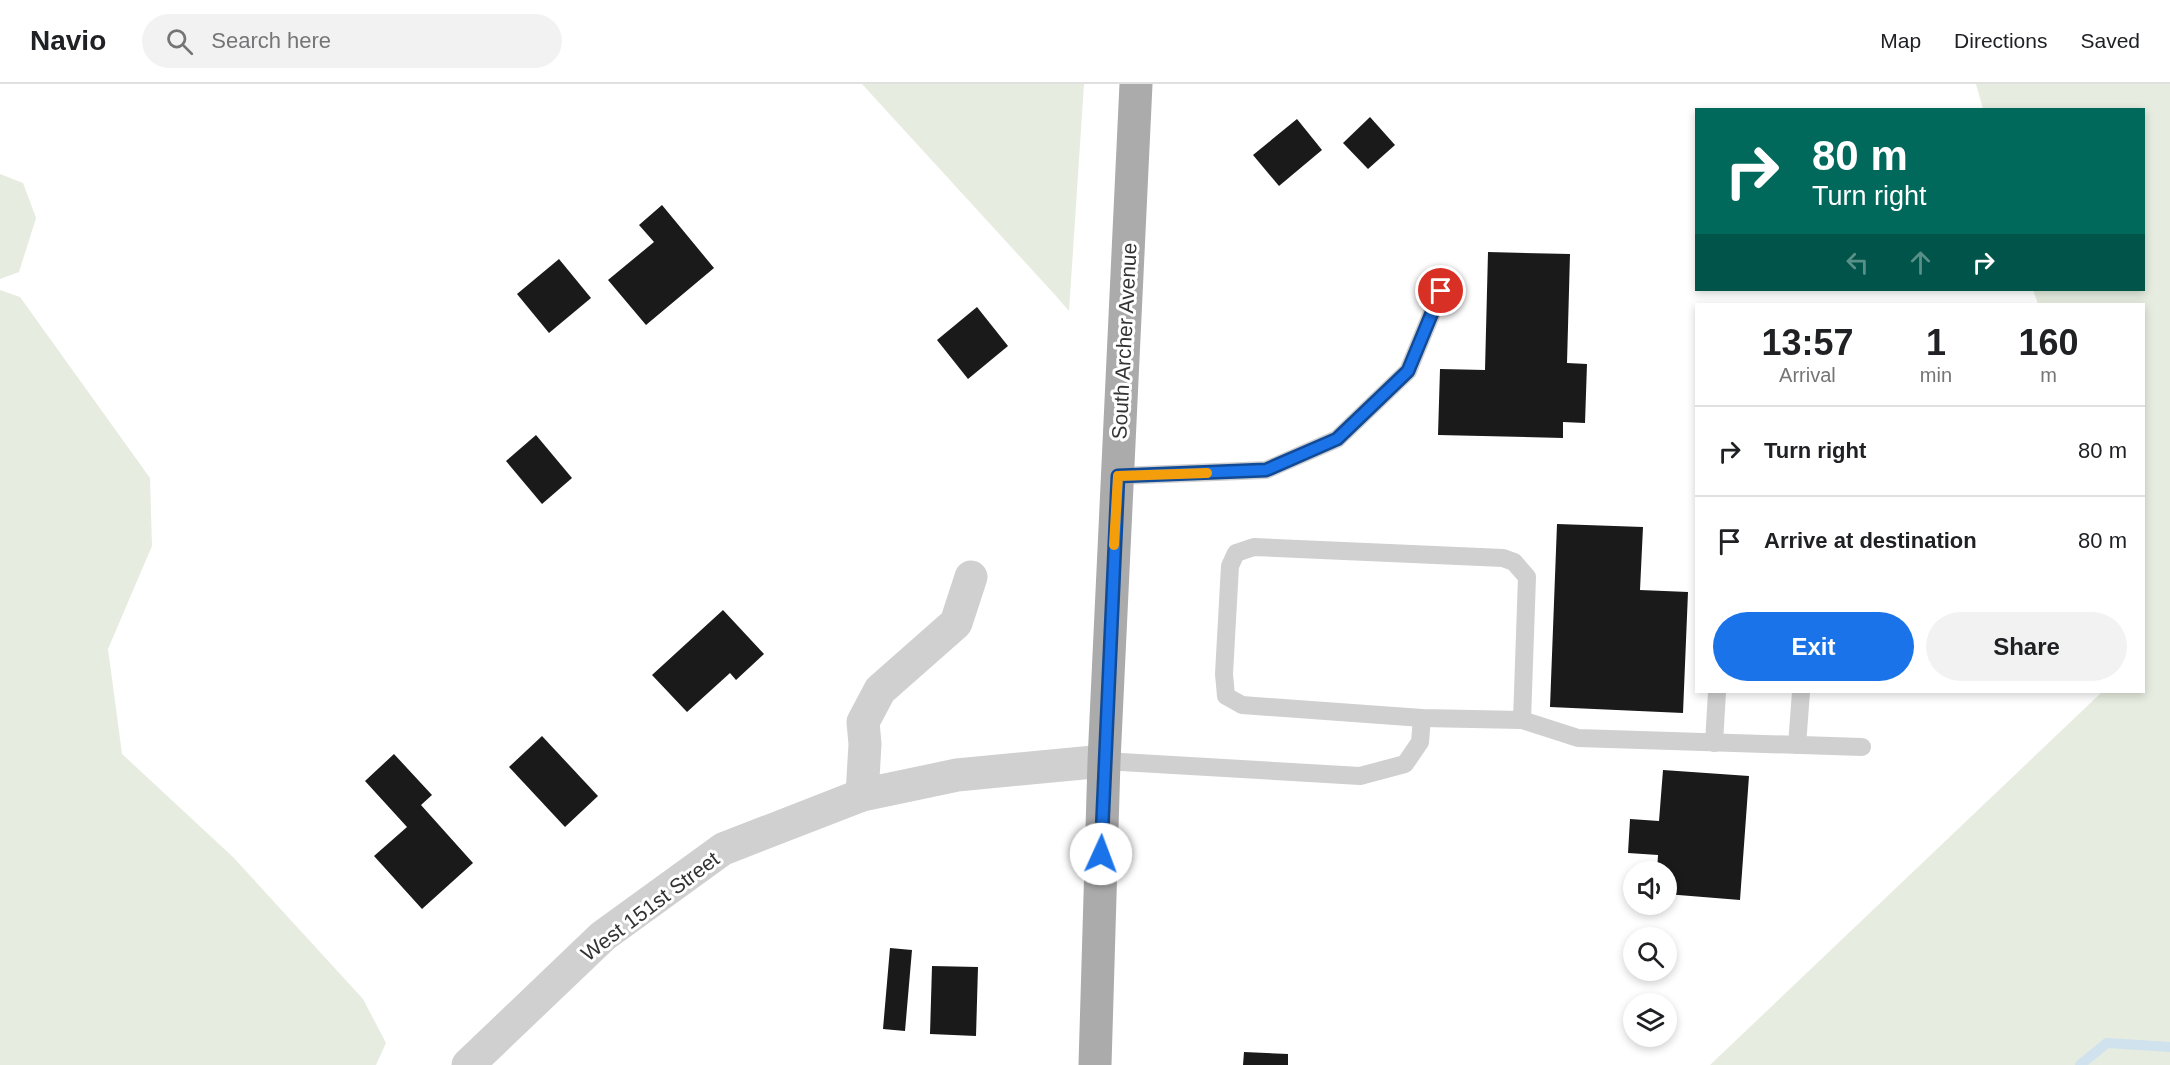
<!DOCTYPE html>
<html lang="en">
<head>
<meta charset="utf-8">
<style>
  body { margin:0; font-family:Helvetica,sans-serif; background:#f2f2f2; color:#202124; height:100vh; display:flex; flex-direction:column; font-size:22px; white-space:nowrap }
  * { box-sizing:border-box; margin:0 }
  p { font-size:20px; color:#757577 }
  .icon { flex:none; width:33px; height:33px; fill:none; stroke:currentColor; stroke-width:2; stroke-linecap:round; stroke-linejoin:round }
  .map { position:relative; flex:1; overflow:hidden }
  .drawer { position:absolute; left:1695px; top:219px; width:450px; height:390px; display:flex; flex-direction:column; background:#fff; border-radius:0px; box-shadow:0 3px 9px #0003 }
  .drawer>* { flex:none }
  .banner { position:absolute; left:1695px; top:24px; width:450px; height:183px; border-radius:0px; box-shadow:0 3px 9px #0003; background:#00695c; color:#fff; overflow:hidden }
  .controls { position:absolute; left:1623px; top:777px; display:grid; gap:12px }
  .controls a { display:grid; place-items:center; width:54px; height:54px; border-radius:50%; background:#fff; box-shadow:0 3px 9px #0003; font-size:30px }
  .pin { position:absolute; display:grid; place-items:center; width:51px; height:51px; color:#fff; margin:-26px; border:3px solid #fff; border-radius:50%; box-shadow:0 2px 6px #0007 }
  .me { position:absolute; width:66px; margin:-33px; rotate:2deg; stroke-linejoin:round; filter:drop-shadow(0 0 4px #0008) }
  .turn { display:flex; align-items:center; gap:21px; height:126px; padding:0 18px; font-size:27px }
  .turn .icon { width:78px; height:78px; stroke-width:2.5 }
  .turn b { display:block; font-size:42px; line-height:51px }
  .lanes { display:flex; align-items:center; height:57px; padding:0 18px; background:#0003; justify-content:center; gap:30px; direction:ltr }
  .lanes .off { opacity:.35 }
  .eta { display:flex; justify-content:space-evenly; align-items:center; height:102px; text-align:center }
  .eta b { font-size:36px; font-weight:800; line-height:42px }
  .action { display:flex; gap:12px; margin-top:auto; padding:12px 18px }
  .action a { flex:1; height:69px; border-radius:36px; background:#1a73e8; color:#fff; font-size:24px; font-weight:800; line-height:69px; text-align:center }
  .action a+a { background:#f2f2f2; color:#202124 }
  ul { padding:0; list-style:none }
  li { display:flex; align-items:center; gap:18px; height:90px; padding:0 18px; border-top:2px solid #e0e0e0 }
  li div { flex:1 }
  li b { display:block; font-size:22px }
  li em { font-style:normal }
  header { display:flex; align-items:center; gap:36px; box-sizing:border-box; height:84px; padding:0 30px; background:#fff; border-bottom:2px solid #e0e0e0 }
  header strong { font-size:28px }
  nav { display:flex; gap:33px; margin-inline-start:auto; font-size:21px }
  .search { width:420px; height:54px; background:#f2f2f2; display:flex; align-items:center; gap:15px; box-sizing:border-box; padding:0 21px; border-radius:33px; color:#757577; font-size:22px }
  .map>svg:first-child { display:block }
</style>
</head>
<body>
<header>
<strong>Navio</strong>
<div class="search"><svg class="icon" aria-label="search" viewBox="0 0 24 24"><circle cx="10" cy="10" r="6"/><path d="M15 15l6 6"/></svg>Search here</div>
<nav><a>Map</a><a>Directions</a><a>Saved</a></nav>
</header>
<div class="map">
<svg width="2170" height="981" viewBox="0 0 2170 981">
  <rect width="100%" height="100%" fill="#fff"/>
  <!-- green -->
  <g fill="#e6ecdf">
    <polygon points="862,0 1084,0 1069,227 1056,212"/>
    <polygon points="1976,0 2170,0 2170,981 1710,981 2102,608 2144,608 2144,220 2038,220 2033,206 2144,206 2144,26 1983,25"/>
    <polygon points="0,90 23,99 36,134 19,188 0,195"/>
    <polygon points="0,206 20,213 150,394 152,462 108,565 122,670 233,773 363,915 386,959 376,981 0,981"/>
  </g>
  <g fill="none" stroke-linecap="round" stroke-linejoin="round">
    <!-- stream -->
    <polyline stroke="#cfe2ee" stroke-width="10" points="2080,981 2107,959 2170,963"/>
  </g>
  <!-- building -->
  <g fill="#1a1a1a">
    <polygon points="1370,33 1395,61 1368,85 1343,59"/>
    <polygon points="1297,35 1322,66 1279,102 1253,71"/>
    <polygon points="662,121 714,184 646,241 608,196 654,158 639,141"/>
    <polygon points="1488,168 1570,170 1567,279 1587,280 1585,339 1563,338 1563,354 1438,351 1440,285 1485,286"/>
    <polygon points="559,175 591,214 549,249 517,210"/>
    <polygon points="977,223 1008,262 968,295 937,256"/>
    <polygon points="536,351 572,394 542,420 506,377"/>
    <polygon points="1557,440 1643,443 1640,506 1688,508 1683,629 1550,623"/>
    <polygon points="723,526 764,570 736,596 730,589 687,628 652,591"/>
    <polygon points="542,652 598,712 565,743 509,683"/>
    <polygon points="394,670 432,711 421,721 473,779 422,825 374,772 407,743 365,697"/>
    <polygon points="1663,686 1749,692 1740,816 1666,810 1666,788 1657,788 1658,771 1628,769 1630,735 1659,737"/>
    <polygon points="890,864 912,866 905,947 883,945"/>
    <polygon points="932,882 978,883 976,952 930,950"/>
    <polygon points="1244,968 1288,970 1288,981 1243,981"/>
  </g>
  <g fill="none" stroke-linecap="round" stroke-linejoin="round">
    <!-- service -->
    <g stroke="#d0d0d0" stroke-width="18">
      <polyline points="1118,392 1266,386 1337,355 1408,287 1441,207"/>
      <polygon points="1254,463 1503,474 1514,478 1527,493 1522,636 1422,634 1242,621 1226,612 1224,590 1230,482 1236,469"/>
      <polyline points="1522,636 1578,654 1862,663"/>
      <polyline points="1714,659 1717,608"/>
      <polyline points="1797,661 1801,608"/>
      <polyline points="1104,677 1360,692 1405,680 1420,658 1422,634"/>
    </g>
    <!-- minor -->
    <polyline stroke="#d0d0d0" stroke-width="33" points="862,711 865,660 863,638 880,606 956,539 971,493"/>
    <!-- tertiary -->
    <polyline stroke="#d0d0d0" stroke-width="33" points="468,981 603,852 723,765 862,711 957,691 1104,677"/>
    <!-- primary -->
    <polyline stroke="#ababab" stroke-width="33" points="1095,981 1104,677 1136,0"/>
  </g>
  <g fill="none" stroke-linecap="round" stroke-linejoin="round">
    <defs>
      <polyline id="route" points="1101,770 1118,392 1266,386 1337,355 1408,287 1441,207"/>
    </defs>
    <!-- route casing -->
    <use href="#route" stroke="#114b97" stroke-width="15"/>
    <!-- route -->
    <use href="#route" stroke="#1a73e8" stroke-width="10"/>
    <!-- slow -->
    <polyline stroke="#f59e0b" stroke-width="10" points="1114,461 1118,392 1207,389"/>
  </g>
  <g text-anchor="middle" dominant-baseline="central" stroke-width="6" stroke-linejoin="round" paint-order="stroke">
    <!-- street labels -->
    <g font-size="21" fill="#333" stroke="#fff">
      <text transform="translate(1124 257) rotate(-87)">South Archer Avenue</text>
      <text transform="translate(650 822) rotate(-37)">West 151st Street</text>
    </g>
  </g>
</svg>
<div class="controls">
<a><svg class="icon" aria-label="sound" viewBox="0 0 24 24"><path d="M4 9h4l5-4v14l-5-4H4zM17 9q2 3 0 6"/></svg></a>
<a><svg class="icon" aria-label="search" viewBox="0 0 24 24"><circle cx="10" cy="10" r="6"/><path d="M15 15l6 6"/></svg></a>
<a><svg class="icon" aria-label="layers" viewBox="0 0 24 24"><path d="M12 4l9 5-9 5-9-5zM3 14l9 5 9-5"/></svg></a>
</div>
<div class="pin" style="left:1441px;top:207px;background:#d93025"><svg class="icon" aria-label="arrive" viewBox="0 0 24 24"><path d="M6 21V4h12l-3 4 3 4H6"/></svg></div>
<svg class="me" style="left:1101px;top:770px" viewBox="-20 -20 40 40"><circle r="19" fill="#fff"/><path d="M0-13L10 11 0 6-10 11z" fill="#1a73e8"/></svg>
<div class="banner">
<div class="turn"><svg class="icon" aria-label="right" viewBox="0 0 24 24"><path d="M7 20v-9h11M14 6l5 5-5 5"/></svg><div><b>80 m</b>Turn right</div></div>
<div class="lanes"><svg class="icon off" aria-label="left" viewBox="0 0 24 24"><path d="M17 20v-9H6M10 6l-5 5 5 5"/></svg><svg class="icon off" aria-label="ahead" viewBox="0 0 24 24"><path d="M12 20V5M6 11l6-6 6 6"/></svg><svg class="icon" aria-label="right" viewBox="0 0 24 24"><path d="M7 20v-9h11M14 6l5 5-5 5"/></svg></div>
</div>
<section class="drawer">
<div class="eta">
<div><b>13:57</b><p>Arrival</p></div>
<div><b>1</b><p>min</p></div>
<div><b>160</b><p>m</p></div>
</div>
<ul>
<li><svg class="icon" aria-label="right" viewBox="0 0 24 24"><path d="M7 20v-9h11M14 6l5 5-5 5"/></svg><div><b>Turn right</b></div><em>80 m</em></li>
<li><svg class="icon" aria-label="arrive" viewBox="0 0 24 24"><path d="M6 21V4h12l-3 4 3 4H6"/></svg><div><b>Arrive at destination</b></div><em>80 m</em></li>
</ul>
<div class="action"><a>Exit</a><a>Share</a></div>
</section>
</div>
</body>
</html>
